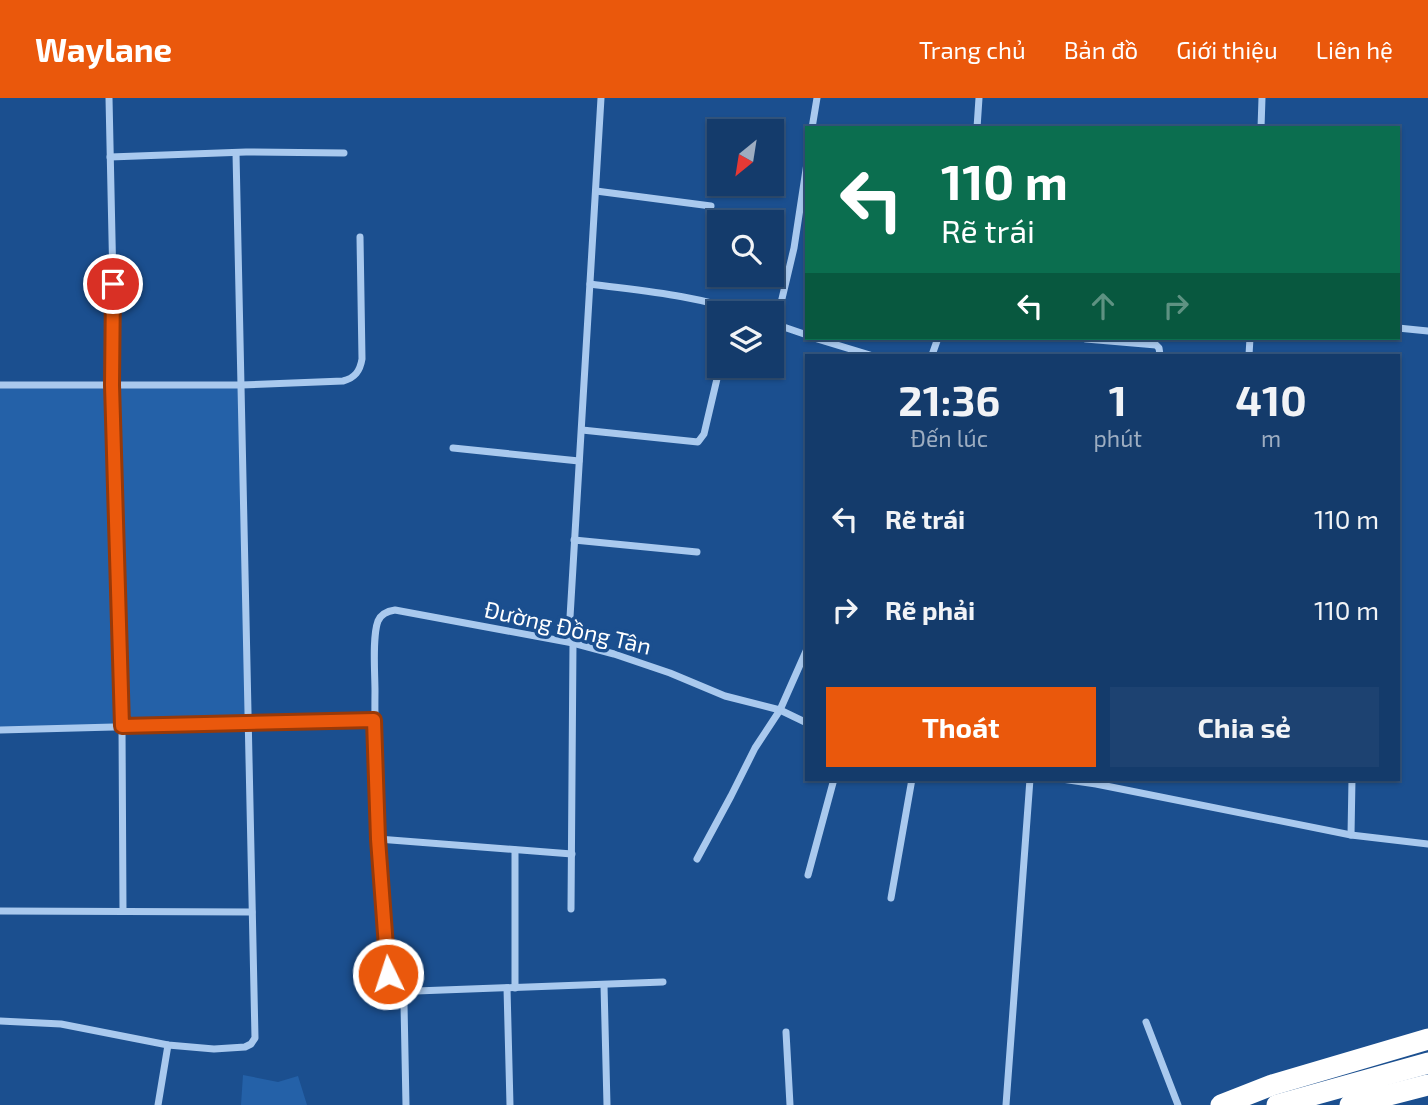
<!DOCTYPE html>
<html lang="vi">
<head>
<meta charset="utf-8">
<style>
  body { margin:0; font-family:"Exo 2",sans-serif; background:#1d4271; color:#f1f3f6; height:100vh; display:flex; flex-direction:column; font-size:26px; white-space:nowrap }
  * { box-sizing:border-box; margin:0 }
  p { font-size:23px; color:#9dadc1 }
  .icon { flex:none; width:38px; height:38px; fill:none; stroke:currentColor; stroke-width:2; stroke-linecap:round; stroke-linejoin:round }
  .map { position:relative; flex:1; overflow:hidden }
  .sheet { position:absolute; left:805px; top:256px; width:595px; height:427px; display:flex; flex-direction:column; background:#143b6b; border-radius:0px; box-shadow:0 2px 5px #0004,0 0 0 2px #33557e }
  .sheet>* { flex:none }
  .banner { position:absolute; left:805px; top:28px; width:595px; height:214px; border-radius:0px; box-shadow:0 2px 5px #0004,0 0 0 2px #33557e; background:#0b6e4f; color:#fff; overflow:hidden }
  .needle { width:46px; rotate:210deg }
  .tools { position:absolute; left:707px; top:21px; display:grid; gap:14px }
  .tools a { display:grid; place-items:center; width:77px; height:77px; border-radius:0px; background:#143b6b; box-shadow:0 2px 5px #0004,0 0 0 2px #33557e; font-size:35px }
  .pin { position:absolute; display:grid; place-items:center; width:60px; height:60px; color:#fff; margin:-30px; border:4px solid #fff; border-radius:50%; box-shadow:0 2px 7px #0007 }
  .me { position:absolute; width:77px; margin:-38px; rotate:356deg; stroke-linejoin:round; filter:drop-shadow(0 0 5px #0008) }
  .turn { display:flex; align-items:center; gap:24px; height:147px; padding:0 21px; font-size:32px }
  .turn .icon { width:91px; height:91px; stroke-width:2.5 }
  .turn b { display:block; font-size:49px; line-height:60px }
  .lanes { display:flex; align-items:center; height:66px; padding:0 21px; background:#0003; justify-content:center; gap:35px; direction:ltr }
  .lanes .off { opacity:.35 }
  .eta { display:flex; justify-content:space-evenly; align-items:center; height:119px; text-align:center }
  .eta b { font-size:42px; font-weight:700; line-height:49px }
  .cta { display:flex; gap:14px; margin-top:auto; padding:14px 21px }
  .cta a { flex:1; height:80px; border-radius:0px; background:#ea580c; color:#fff; font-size:28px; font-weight:700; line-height:80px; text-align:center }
  .cta a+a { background:#1d4271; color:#f1f3f6 }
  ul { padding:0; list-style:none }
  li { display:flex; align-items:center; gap:21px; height:91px; padding:0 21px }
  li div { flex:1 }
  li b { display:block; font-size:26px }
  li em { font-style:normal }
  header { display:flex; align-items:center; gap:42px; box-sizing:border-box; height:98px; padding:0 35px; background:#ea580c; color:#fff }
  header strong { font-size:33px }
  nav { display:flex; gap:38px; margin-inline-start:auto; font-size:24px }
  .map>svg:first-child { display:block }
</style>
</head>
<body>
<header>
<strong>Waylane</strong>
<nav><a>Trang chủ</a><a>Bản đồ</a><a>Giới thiệu</a><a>Liên hệ</a></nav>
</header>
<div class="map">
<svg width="1428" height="1007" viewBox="0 0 1428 1007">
  <rect width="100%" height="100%" fill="#1b4f8f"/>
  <!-- green -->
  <g fill="#2461a8">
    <polygon points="0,287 241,287 248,625 0,631"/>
    <polygon points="243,977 278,984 298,978 307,1007 241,1007"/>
  </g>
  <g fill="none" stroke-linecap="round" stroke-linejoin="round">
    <!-- street -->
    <g stroke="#a9c9ee" stroke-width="7">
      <polyline points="109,0 113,186 112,287 122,628 123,812"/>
      <polyline points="812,30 817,0"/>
      <polyline points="977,30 979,0"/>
      <polyline points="1261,30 1262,0"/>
      <polyline points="110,59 246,54 344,55"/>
      <polyline points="596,93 711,108"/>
      <path d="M590,186C642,193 695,197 745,215"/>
      <polyline points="772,225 807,237"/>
      <polyline points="776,226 794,150 807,65"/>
      <polyline points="1398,230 1428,233"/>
      <polyline points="814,240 870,257"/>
      <polyline points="1086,241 1156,247 1159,250 1160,257"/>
      <polyline points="932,257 938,240"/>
      <polyline points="1249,257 1250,240"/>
      <path d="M0,287H241L343,283C355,280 360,273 362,261L360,139"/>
      <polyline points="582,332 698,344 704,336 720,268"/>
      <polyline points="453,350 579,363"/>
      <polyline points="574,442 697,454"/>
      <polyline points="0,632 375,622"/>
      <polyline points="1062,681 1096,686 1351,737 1428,746"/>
      <polyline points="1351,737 1352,681"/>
      <polyline points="378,741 572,756"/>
      <polyline points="697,761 731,698 755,650 780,612 807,551"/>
      <polyline points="808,777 834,681"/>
      <polyline points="891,800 912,681"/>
      <polyline points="571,811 573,545 569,536 601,0"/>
      <polyline points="0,813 252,814"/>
      <polyline points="604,887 607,1007"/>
      <polyline points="507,890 510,1007"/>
      <polyline points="515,890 515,752"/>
      <path d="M408,897L394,886L388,876C381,782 374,687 375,593C375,575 372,539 378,523C381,516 388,513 395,512L573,545L614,556L670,575L725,598L780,612L807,625"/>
      <polyline points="0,923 61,926 168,947 214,951 245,949 251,946 255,940 236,55"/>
      <polyline points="1146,924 1178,1007"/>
      <polyline points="786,934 790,1007"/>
      <polyline points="158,1007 168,947"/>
      <polyline points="406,1007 404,906 408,897 416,893 663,884"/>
      <polyline points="1006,1007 1030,681"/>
    </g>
    <!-- highway -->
    <g stroke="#fff" stroke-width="21">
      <polyline points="1221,1007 1272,987 1428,941"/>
      <polyline points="1277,1007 1428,965"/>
      <polyline points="1350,1007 1428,987"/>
    </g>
  </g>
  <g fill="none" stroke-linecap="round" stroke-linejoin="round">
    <defs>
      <polyline id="route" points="113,186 112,287 122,628 374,622 378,741 388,876"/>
    </defs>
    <!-- route casing -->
    <use href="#route" stroke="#983908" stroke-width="18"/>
    <!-- route -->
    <use href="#route" stroke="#ea580c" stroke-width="12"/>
  </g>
  <g text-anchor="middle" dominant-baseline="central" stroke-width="7" stroke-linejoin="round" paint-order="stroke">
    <!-- street labels -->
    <g font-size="23" fill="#fff" stroke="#1b4f8f">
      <text transform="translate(568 529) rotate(13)">Đường Đồng Tân</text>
    </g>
  </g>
</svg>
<div class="tools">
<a><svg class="needle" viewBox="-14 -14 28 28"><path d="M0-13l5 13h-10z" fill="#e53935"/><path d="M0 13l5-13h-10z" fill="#9dadc1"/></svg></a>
<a><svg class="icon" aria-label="search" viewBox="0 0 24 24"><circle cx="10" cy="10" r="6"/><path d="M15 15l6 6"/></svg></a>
<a><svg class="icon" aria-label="layers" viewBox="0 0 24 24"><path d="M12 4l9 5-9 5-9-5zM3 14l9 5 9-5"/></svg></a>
</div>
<div class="pin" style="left:113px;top:186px;background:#d93025"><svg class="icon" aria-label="arrive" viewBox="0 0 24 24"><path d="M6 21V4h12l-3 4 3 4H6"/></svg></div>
<svg class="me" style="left:388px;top:876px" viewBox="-20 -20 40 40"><circle r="17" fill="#ea580c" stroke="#fff" stroke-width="3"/><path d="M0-11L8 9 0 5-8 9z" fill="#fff"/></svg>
<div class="banner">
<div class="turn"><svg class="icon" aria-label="left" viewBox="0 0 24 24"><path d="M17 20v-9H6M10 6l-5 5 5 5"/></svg><div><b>110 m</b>Rẽ trái</div></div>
<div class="lanes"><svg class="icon" aria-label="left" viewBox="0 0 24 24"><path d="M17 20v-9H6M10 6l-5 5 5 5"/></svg><svg class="icon off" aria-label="ahead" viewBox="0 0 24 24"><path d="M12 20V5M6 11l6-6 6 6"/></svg><svg class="icon off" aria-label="right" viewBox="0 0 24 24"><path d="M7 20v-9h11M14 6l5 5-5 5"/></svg></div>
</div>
<section class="sheet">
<div class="eta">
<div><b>21:36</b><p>Đến lúc</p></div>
<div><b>1</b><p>phút</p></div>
<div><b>410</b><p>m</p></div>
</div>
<ul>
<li><svg class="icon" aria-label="left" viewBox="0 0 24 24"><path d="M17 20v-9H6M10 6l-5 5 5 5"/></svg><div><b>Rẽ trái</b></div><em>110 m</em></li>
<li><svg class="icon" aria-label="right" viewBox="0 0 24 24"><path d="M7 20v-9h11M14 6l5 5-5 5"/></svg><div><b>Rẽ phải</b></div><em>110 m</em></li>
</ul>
<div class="cta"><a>Thoát</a><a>Chia sẻ</a></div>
</section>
</div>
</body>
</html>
